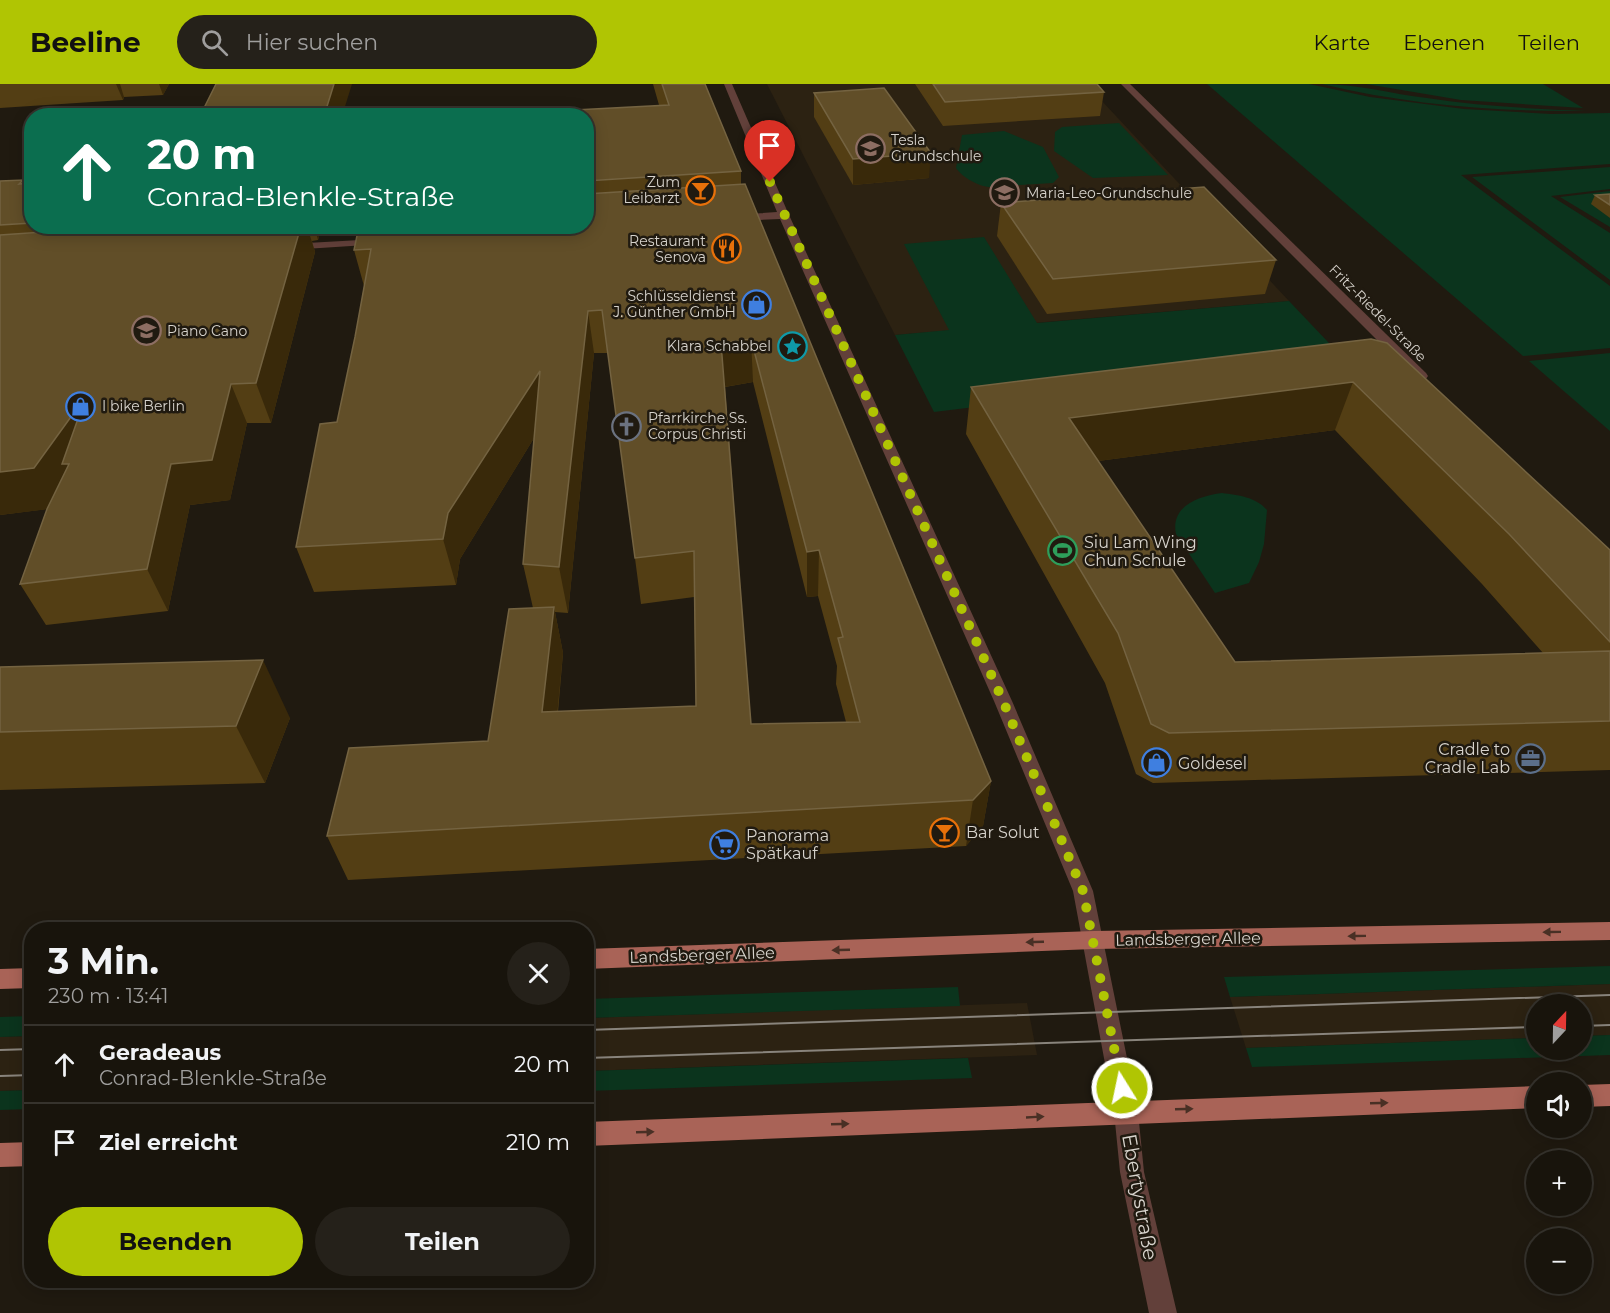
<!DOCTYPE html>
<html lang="de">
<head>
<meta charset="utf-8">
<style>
  body { margin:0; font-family:Montserrat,sans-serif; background:#25211a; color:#f1f3f6; height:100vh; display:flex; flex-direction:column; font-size:22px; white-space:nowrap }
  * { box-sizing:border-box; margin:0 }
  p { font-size:20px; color:#9f9e9d }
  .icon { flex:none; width:33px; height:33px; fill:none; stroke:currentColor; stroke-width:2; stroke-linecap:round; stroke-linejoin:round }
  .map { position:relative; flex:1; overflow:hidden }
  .details { position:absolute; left:24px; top:838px; width:570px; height:366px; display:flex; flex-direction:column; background:#18140c; border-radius:24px; box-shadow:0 3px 15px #0003,0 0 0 2px #36332d }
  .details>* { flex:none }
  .top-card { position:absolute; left:24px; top:24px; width:570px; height:126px; border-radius:24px; box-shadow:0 3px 15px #0003,0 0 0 2px #36332d; background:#0b6e4f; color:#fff; overflow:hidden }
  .needle { width:39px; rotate:22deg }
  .buttons { position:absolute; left:1526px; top:910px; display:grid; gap:12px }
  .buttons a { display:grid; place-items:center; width:66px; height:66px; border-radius:50%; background:#18140c; box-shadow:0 3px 15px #0003,0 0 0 2px #36332d; font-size:30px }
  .pin { position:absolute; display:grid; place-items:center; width:51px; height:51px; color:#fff; margin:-62px -26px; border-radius:50% 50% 50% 0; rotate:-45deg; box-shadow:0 0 6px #0007 }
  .pin .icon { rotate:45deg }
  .me { position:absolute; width:66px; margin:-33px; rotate:350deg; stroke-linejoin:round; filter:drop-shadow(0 0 4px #0008) }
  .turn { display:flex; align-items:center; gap:21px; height:126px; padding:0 24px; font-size:27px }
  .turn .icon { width:78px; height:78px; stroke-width:2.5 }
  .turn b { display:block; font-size:42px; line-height:51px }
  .round { display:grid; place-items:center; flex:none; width:63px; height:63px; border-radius:32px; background:#25211a }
  .head { display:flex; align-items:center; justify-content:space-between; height:102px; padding:0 24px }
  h1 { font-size:36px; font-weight:700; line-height:45px }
  .cta { display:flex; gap:12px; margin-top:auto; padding:12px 24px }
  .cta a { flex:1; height:69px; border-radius:36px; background:#b0c503; color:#111; font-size:24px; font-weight:700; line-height:69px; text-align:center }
  .cta a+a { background:#25211a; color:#f1f3f6 }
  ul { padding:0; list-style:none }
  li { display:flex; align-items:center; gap:18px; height:78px; padding:0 24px; border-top:2px solid #36332d }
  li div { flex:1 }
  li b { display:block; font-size:22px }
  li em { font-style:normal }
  header { display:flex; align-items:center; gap:36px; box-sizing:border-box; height:84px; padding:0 30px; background:#b0c503; color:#111 }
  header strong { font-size:28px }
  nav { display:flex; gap:33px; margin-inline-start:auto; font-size:21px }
  .search { width:420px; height:54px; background:#25211a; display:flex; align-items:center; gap:15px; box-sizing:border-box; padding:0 21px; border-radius:33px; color:#9f9e9d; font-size:22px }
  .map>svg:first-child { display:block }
</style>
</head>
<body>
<header>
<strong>Beeline</strong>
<div class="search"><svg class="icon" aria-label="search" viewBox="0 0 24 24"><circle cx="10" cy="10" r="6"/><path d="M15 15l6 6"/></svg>Hier suchen</div>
<nav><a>Karte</a><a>Ebenen</a><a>Teilen</a></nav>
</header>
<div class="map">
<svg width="1610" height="1229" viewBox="0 0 1610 1229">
  <rect width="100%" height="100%" fill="#201a10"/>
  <!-- built -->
  <g fill="#2c2212">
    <polygon points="767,0 1086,0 1289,217 895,251"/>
    <polygon points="1610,900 1610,951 1581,952 1581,921 1536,921 1536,954 1246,964 1230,913"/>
    <polygon points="1027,919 1037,971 587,987 586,934"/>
    <polygon points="31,952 31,1006 0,1007 0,953"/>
  </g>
  <!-- green -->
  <g fill="#0b341d">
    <polygon points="1207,0 1309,0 1370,13 1464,25 1551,30 1610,29 1610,80 1461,91 1610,202 1610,264 1523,272"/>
    <path d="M1322,0C1359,0 1391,10 1427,14C1480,22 1533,25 1587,27C1498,28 1409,21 1322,0Z"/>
    <polygon points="1366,0 1543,0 1583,24 1461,16"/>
    <polygon points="1119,39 1168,91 1093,94 1054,67 1055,48 1062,43"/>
    <path d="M1004,47L1043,63L1059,93L1053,99L989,103C978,102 962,93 956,84L962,51Z"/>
    <polygon points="1610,83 1610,105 1551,112 1610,149 1610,196 1472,93"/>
    <polygon points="1610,107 1610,143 1560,113"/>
    <polygon points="984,153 1037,239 1289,217 1347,278 934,328 895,251 949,246 904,160"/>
    <polygon points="1610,269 1610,347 1529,277"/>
    <path d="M1222,409C1238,411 1256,413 1267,426L1264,460L1259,478L1249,499L1215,509L1176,450C1170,422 1199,412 1222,409Z"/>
    <polygon points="1610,882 1610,900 1230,913 1224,893"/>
    <polygon points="958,903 960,922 587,934 587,915"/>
    <polygon points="31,932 31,952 0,953 0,933"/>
    <polygon points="1610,951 1610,971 1252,983 1246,964 1536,954 1536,966 1581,966 1581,952"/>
    <polygon points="968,974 972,994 587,1007 587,987"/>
    <polygon points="31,1006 31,1025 0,1026 0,1007"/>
  </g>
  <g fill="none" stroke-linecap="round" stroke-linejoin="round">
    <!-- minor -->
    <g fill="#62403a" fill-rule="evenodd">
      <polygon points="724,0 732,0 789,131 1012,617 1093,807 1138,1028 1144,1088 1177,1229 1149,1229 1120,1088 1114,1028 1073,807 994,617 780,135 735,137 730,134 735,131 777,128"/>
      <polygon points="1121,0 1130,0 1426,289 1428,292 1426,295 1416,295"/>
      <polygon points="378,155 384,158 382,160 289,166 283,163 289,160"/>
    </g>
    <!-- major -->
    <g fill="#a96357" fill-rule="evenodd">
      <polygon points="1610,838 1610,856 1094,865 586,885 586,865 1094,847"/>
      <polygon points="32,884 32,904 0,905 0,885"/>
      <polygon points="1610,1000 1610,1022 1581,1023 1581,1001"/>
      <polygon points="1536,1002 1536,1024 586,1062 586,1038"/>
      <polygon points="32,1058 32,1082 0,1083 0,1059"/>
    </g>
    <!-- tram -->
    <g stroke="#89847c" stroke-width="2">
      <polyline points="1581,942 1610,941"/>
      <polyline points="586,946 1610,911"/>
      <polyline points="0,966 32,965"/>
      <polyline points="586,974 1536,943"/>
      <polyline points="0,992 32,991"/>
    </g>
  </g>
  <!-- wall -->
  <g fill="#533e14" fill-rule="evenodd">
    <polygon points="0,0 169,0 163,11 124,13 123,16 0,24"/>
    <path d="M653,0H705L741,87V100L991,697L983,742L966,762L348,796L327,752L488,657L533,524L523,480L534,354L460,475L456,501L314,508L296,463L337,338L355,253L364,202L354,166L586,142V32L659,21ZM594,269H608L641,520L694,513L696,622L558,628L563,569L555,528L568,529ZM753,298L807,513L818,512L837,582L836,600L846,638L751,640L725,303Z"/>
    <polygon points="915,0 1097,0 1104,8 1100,32 943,42"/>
    <polygon points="814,9 929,94 853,101 814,33"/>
    <polygon points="23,96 24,100 32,99 32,142 322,142 318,156 312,157 315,168 271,339 247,339 230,416 190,421 168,527 46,541 20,500 47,425 0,431 0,97"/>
    <polygon points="1610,110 1610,134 1591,120 1595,111"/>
    <polygon points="1001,119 1276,176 1265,210 1047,230 997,152"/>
    <path d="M1371,255L1610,466V686L1153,699L1136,690L1105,599L966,350L971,303ZM1335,346L1482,500L1543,569L1235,578L1098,377Z"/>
    <polygon points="0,583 290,634 265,699 0,706"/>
  </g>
  <!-- shaded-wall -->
  <g fill="#39290a">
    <polygon points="116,0 120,0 124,13 123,16"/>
    <polygon points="159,0 169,0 163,11"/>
    <polygon points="334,0 352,0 342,32 324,32"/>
    <polygon points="931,69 929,94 853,101 853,75"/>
    <polygon points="301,142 307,142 315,168 271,339 256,299"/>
    <polygon points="314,142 322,142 318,156"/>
    <polygon points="588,227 594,269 568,529 559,483"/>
    <polygon points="751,255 753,298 724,303 721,259"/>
    <polygon points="540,287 548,331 460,475 456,501 443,455 448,429"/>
    <polygon points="1353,298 1335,346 1060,382 1069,334"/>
    <polygon points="231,300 247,339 230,416 190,421 168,527 147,485 171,380"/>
    <polygon points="86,312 57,424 0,431 0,388"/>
    <polygon points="819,466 818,512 807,513 807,468"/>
    <polygon points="554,523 563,569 553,674 542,628"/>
    <polygon points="263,576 290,634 265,699 236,642"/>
    <polygon points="991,697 983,742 966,762 973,716"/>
  </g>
  <!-- building -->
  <g fill="#614e28" stroke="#746341" stroke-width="1.5" fill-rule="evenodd">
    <polygon points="216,0 334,0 324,32 200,32"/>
    <polygon points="662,0 705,0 741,87 586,97 586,32 537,32 537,28 669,21"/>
    <polygon points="933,0 1097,0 1104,8 945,18"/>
    <polygon points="884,4 931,69 853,75 814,9"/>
    <polygon points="23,96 19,100 32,99 32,139 0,141 0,97"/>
    <path d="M745,100L991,697L973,716L327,752L349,664L488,657L509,525L554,523L542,628L696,622L694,467L635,474L602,226L588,227L559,483L523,480L540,287L448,429L443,455L296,463L320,340L337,338L355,253L371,165L354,166L359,142H586V110ZM751,255L807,468L819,466L843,553L838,554L860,638L751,640L721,259Z"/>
    <polygon points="1204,103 1276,176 1053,195 1001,119"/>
    <polygon points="1610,110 1610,121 1595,111"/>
    <polygon points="130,142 301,142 256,299 231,300 212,376 171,380 147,485 20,500 47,425 69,380 62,380 86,312 34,384 0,388 0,151"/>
    <polygon points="1371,255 1387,259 1610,466 1610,558 1509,450 1353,298 1069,334 1235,578 1610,567 1610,637 1169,649 1151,640 1118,549 971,303"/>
    <polygon points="263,576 236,642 0,648 0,583"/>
  </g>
  <!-- one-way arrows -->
  <defs><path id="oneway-solid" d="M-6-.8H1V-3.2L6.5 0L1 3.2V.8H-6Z" transform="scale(1.5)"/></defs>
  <g fill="#493025">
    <use href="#oneway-solid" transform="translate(1552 848) rotate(179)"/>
    <use href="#oneway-solid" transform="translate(1357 852) rotate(179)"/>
    <use href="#oneway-solid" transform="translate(1035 858) rotate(178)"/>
    <use href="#oneway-solid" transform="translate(841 866) rotate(178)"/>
    <use href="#oneway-solid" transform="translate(1379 1019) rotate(-2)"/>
    <use href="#oneway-solid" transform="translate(1184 1025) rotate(-2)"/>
    <use href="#oneway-solid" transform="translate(1035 1033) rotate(-3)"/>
    <use href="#oneway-solid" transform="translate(840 1040) rotate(-2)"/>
    <use href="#oneway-solid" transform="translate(645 1048) rotate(-2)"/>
  </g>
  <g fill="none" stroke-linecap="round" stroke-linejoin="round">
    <!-- route -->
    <polyline stroke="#b0c503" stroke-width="10" stroke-dasharray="0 18" points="770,98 1003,617 1083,807 1122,1004"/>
  </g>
  <!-- icons -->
  <defs>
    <symbol id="school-ring" viewBox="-11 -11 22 22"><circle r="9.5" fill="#201a10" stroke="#8d6e63" stroke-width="1.5"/><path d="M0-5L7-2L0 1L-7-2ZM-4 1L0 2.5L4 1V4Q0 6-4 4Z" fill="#8d6e63"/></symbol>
    <symbol id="bar-ring" viewBox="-11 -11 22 22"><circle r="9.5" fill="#201a10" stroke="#e8710a" stroke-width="1.5"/><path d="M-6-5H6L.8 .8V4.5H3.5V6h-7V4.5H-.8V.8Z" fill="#e8710a"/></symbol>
    <symbol id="restaurant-ring" viewBox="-11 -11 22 22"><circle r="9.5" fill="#201a10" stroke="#e8710a" stroke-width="1.5"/><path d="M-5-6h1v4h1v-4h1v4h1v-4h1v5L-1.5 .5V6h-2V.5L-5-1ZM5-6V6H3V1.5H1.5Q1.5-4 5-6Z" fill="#e8710a"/></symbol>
    <symbol id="shop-ring" viewBox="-11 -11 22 22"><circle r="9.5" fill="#201a10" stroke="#3f7fe0" stroke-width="1.5"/><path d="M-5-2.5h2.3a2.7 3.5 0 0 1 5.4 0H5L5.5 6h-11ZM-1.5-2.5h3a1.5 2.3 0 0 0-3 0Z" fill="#3f7fe0"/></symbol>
    <symbol id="sight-ring" viewBox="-11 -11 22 22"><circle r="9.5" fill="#201a10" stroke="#0f9aa8" stroke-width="1.5"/><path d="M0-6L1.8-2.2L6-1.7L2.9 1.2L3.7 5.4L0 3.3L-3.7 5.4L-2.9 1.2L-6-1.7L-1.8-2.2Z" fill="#0f9aa8"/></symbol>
    <symbol id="church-ring" viewBox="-11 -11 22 22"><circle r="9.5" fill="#201a10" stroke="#6b7280" stroke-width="1.5"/><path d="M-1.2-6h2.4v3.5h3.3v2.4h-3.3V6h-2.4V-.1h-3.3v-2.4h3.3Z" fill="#6b7280"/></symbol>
    <symbol id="stadium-ring" viewBox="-11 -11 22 22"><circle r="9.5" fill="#201a10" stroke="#2e9e5b" stroke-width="1.5"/><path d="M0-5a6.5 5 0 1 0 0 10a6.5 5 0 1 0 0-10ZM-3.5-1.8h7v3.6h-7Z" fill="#2e9e5b"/></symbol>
    <symbol id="office-ring" viewBox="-11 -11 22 22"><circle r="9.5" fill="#201a10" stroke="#5c6f8a" stroke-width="1.5"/><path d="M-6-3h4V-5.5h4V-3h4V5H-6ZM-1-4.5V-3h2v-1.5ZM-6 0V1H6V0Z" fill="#5c6f8a"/></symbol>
    <symbol id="supermarket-ring" viewBox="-11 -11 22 22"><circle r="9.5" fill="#201a10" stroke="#3f7fe0" stroke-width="1.5"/><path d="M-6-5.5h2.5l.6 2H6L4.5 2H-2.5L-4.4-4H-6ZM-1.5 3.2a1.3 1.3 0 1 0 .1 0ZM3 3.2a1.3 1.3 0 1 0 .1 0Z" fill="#3f7fe0"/></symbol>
  </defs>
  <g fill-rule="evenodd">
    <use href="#school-ring" x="854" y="48" width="33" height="33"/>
    <use href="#bar-ring" x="684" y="90" width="33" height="33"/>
    <use href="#school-ring" x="988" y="92" width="33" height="33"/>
    <use href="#restaurant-ring" x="710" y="148" width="33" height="33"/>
    <use href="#shop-ring" x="740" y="204" width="33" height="33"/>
    <use href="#school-ring" x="130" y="230" width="33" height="33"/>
    <use href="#sight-ring" x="776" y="246" width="33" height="33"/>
    <use href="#shop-ring" x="64" y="306" width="33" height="33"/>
    <use href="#church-ring" x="610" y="326" width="33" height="33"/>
    <use href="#stadium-ring" x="1046" y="450" width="33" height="33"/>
    <use href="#office-ring" x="1514" y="658" width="33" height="33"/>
    <use href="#shop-ring" x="1140" y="662" width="33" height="33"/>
    <use href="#bar-ring" x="928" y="732" width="33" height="33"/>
    <use href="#supermarket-ring" x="708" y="744" width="33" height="33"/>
  </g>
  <g text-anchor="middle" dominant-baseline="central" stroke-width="5" stroke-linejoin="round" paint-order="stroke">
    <!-- far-poi labels -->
    <g font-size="14" fill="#d7d3cc" stroke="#201a10" text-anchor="start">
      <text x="891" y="56">Tesla<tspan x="891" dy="16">Grundschule</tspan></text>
      <text x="680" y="98" text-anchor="end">Zum<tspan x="680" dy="16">Leibarzt</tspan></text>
      <text x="1026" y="109">Maria-Leo-Grundschule</text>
      <text x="706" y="157" text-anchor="end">Restaurant<tspan x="706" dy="16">Senova</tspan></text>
      <text x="736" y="212" text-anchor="end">Schlüsseldienst<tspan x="736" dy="16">J. Günther GmbH</tspan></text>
      <text x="167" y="247">Piano Cano</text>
      <text x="771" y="262" text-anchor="end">Klara Schabbel</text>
      <text x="102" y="322">I bike Berlin</text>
      <text x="648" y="334">Pfarrkirche Ss.<tspan x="648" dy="16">Corpus Christi</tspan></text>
    </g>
    <!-- far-street labels -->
    <g font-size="14" fill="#d7d3cc" stroke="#201a10">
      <text transform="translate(1378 229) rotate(45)">Fritz-Riedel-Straße</text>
    </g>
    <!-- poi labels -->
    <g font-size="16" fill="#d7d3cc" stroke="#201a10" text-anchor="start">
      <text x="1084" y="458">Siu Lam Wing<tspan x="1084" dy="18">Chun Schule</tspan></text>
      <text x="1510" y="665" text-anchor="end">Cradle to<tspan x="1510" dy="18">Cradle Lab</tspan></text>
      <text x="1178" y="679">Goldesel</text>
      <text x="966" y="748">Bar Solut</text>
      <text x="746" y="751">Panorama<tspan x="746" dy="18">Spätkauf</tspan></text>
    </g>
    <!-- street labels -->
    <g font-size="16" fill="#d7d3cc" stroke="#201a10">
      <text transform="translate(1188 855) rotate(-1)">Landsberger Allee</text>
      <text transform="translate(702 871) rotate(-2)">Landsberger Allee</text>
    </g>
    <!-- near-street labels -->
    <g font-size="20" fill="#d7d3cc" stroke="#201a10">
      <text transform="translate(1140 1113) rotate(80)">Ebertystraße</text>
    </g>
  </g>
</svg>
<div class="buttons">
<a><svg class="needle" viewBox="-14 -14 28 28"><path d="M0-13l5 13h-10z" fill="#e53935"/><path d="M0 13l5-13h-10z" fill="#9f9e9d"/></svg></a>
<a><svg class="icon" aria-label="sound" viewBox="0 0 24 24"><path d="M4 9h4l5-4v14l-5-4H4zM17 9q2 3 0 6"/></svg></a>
<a>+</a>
<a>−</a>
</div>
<div class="pin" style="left:770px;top:98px;background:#d93025"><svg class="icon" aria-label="arrive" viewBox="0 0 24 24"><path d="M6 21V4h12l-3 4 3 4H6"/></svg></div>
<svg class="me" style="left:1122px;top:1004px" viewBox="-20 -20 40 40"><circle r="17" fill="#b0c503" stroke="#fff" stroke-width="3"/><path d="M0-11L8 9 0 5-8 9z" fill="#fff"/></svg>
<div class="top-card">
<div class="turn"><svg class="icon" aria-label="ahead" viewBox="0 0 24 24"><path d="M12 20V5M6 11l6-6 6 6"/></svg><div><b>20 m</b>Conrad-Blenkle-Straße</div></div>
</div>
<section class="details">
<div class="head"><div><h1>3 Min.</h1><p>230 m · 13:41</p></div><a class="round"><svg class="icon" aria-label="close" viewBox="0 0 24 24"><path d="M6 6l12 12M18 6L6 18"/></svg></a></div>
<ul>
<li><svg class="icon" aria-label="ahead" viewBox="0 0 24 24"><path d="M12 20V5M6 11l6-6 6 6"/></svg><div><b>Geradeaus</b><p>Conrad-Blenkle-Straße</p></div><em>20 m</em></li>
<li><svg class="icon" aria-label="arrive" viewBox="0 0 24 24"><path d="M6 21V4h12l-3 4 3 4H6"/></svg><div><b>Ziel erreicht</b></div><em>210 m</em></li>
</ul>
<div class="cta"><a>Beenden</a><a>Teilen</a></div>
</section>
</div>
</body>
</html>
